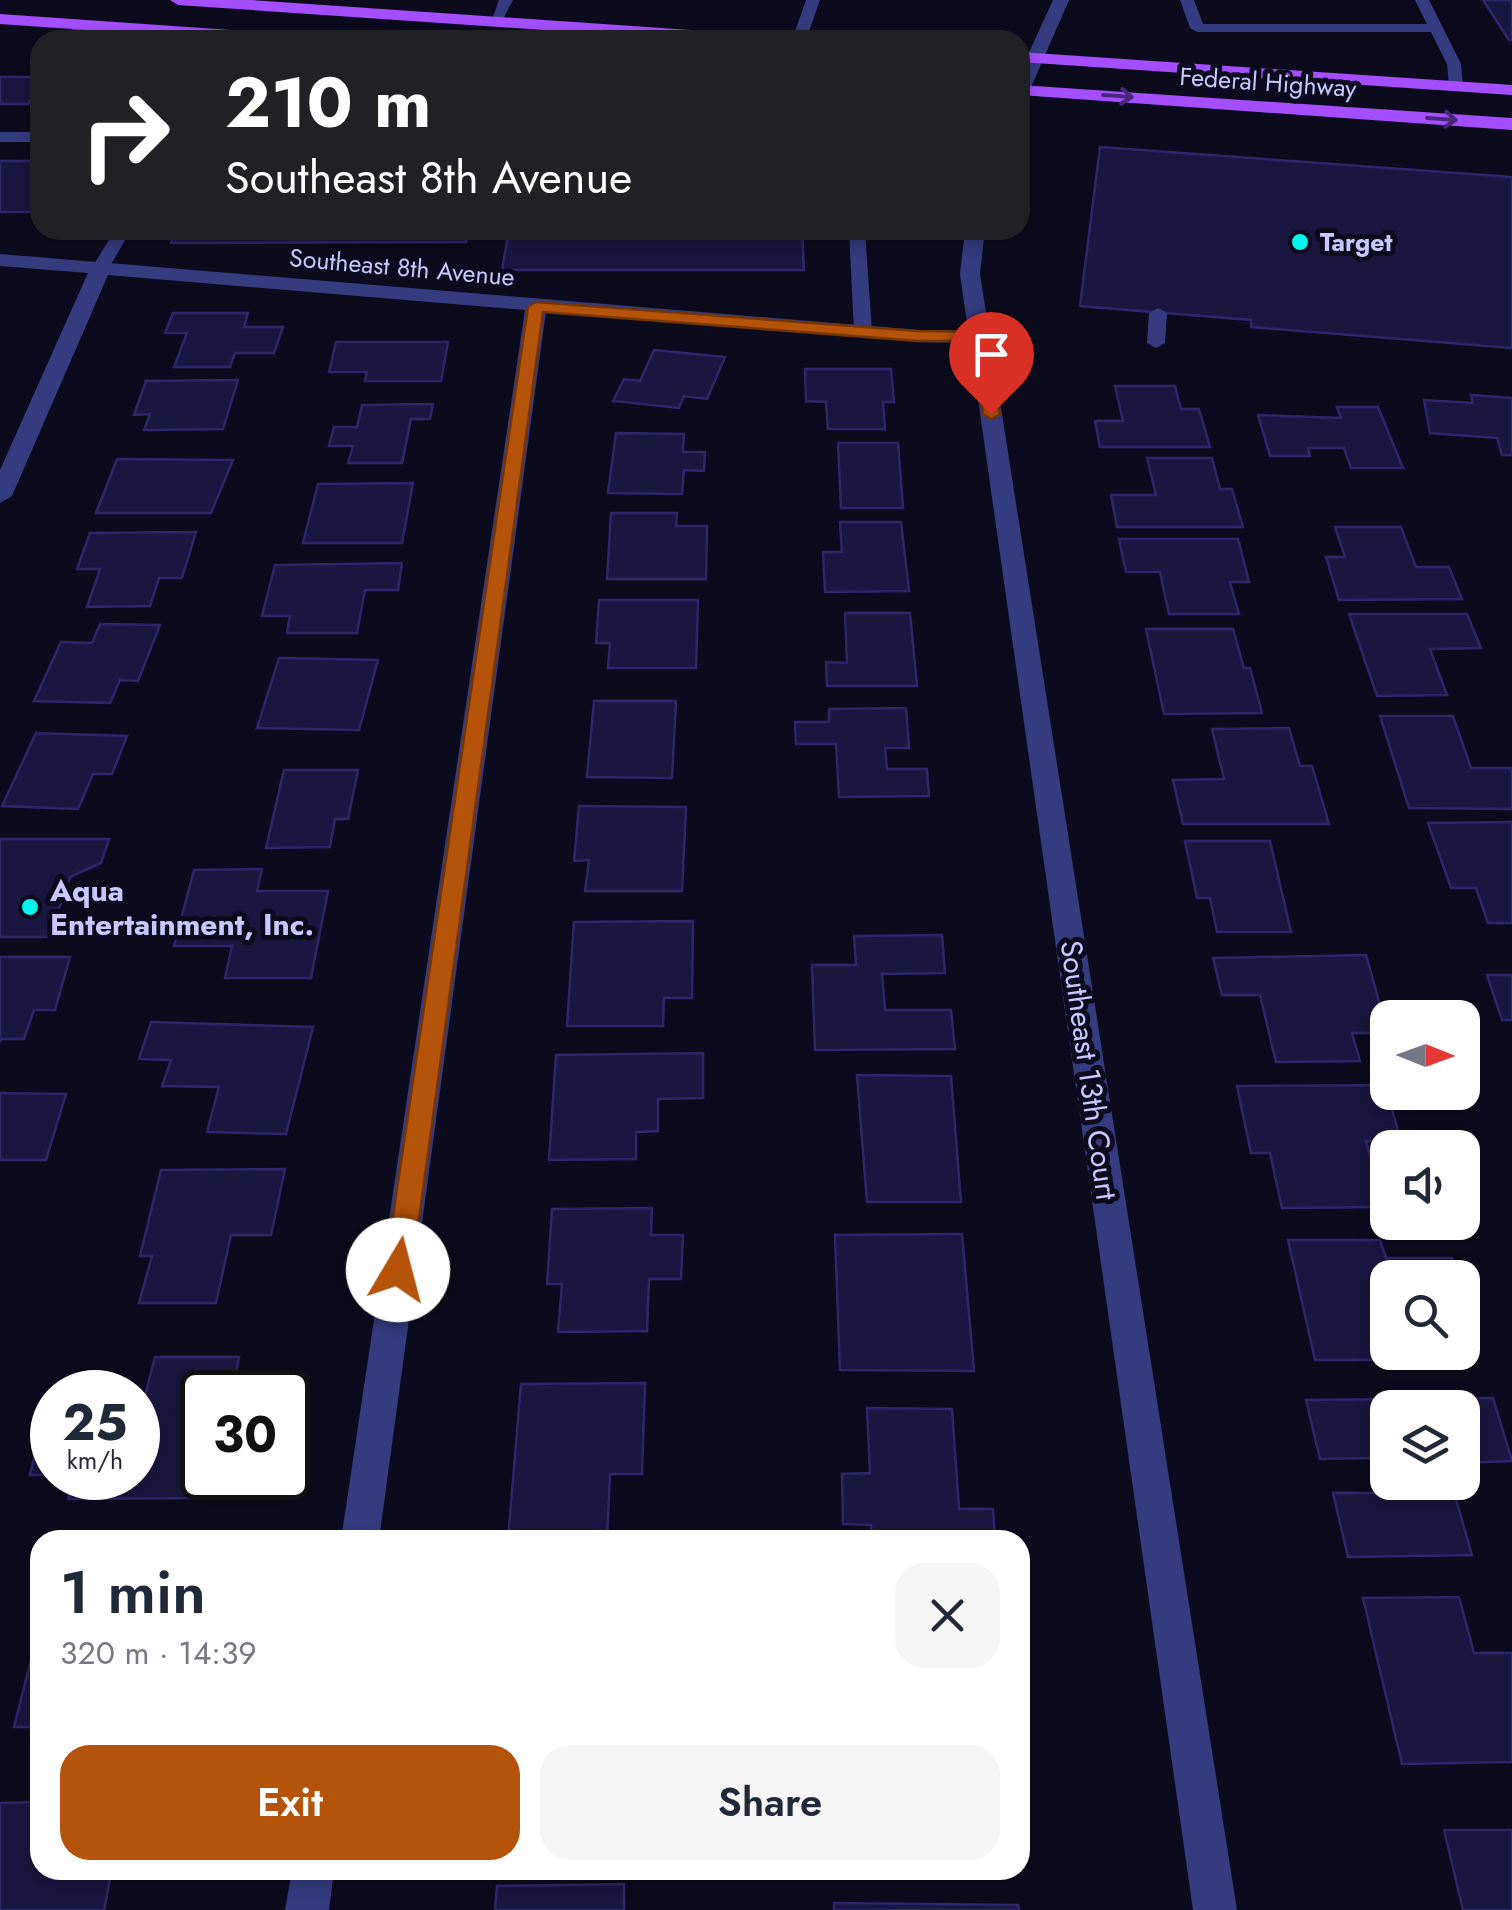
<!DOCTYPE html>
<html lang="en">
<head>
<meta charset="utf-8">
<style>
  body { margin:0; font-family:Jost,sans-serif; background:#f6f6f7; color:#1f2937; height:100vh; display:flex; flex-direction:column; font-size:38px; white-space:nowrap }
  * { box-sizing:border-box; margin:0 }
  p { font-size:32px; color:#747a83 }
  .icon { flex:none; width:55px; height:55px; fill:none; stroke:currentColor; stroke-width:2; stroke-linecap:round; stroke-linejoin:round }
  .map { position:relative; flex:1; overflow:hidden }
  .details { position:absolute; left:30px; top:1530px; width:1000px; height:350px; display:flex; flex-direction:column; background:#fff; border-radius:30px; box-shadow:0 5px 15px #0003 }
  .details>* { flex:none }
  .top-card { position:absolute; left:30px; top:30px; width:1000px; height:210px; border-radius:30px; box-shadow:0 5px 15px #0003; background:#202124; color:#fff; overflow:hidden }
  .needle { width:65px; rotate:91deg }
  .tools { position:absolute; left:1370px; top:1000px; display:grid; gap:20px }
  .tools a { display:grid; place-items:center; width:110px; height:110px; border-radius:20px; background:#fff; box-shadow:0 5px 15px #0003; font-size:50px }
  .speed { position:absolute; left:30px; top:1370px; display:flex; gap:20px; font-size:50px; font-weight:700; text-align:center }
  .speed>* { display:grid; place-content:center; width:130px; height:130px; border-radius:50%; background:#fff; box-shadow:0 5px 15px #0003; line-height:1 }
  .speed small { font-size:25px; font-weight:400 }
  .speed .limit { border:5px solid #111; border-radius:15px; background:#fff; color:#111 }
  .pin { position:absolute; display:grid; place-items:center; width:85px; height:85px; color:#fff; margin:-102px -42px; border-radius:50% 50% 50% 0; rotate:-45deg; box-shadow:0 0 10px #0007 }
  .pin .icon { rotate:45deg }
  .me { position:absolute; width:110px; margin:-55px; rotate:8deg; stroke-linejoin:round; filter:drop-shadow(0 0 8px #0008) }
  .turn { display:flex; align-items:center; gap:35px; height:210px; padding:0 30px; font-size:45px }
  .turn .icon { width:130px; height:130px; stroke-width:2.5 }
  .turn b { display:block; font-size:70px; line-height:85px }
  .round { display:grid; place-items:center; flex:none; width:105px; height:105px; border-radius:30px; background:#f6f6f7 }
  .headline { display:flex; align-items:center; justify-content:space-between; height:170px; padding:0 30px }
  h1 { font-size:60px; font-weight:600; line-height:75px }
  .button { display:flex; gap:20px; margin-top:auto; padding:20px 30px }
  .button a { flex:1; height:115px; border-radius:30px; background:#b45309; color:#fff; font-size:40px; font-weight:600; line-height:115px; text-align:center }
  .button a+a { background:#f6f6f7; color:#1f2937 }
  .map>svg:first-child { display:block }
</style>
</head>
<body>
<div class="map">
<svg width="1512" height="1910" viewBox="0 0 1512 1910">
  <rect width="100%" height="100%" fill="#0b0b1d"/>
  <!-- building -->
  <g fill="#19163f" stroke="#2c276b" stroke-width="2.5">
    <polygon points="1483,0 1512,0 1512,40 1509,40"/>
    <polygon points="0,77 40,77 40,81 28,104 0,104"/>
    <polygon points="1100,147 1512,177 1512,348 1251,327 1251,320 1080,306"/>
    <rect x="0" y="161" width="40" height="51"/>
    <polygon points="176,230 469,230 466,242 171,243"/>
    <polygon points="509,230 802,230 804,270 502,270"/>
    <polygon points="173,313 248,313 244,327 283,327 274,353 235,353 230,367 174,367 187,333 165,333"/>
    <polygon points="336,342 448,342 441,381 365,381 367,372 329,372"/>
    <polygon points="654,350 725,357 707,399 684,396 679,408 613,401 624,379 640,381"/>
    <polygon points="805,369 891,369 894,402 883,402 885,429 828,429 826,402 806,401"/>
    <polygon points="238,380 223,429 144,430 150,414 134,415 146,381"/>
    <polygon points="1115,386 1175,386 1181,409 1199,409 1210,447 1100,447 1095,421 1123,421"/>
    <polygon points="1471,395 1512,398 1512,455 1502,455 1497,438 1430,433 1424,400 1473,403"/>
    <polygon points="433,404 430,419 411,419 402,463 348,463 353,446 329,446 334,427 357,427 362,405"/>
    <polygon points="1337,407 1378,407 1403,468 1351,468 1344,448 1308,448 1310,456 1270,456 1258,415 1341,418"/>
    <polygon points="616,433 684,434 683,452 705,452 704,471 684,470 682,494 608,493"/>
    <polygon points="838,443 898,443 903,508 841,508"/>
    <polygon points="1147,458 1212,458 1220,489 1232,489 1243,527 1117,527 1111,495 1156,495"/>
    <polygon points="117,459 233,460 211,513 96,513"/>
    <polygon points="413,483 402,543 303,543 318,484"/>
    <polygon points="611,513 677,513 676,526 707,526 706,579 607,579"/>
    <polygon points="840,522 901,522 909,591 825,592 823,552 842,552"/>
    <polygon points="1335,527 1401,527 1416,567 1449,567 1462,599 1339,600 1326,557 1345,557"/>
    <polygon points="196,532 182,578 159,578 150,606 87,607 100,569 77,569 90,533"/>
    <polygon points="1119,539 1238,539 1249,582 1230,582 1239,614 1169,614 1160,572 1126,572"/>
    <polygon points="402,563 398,590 365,590 357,633 287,633 290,616 262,616 275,565"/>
    <polygon points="599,600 698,600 696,668 608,668 610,643 596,643"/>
    <polygon points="845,613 910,613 917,686 827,686 826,662 847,663"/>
    <polygon points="1349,614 1467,614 1481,648 1430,649 1447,695 1377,696"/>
    <polygon points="100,624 160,625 138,681 120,680 110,703 34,701 61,642 92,643"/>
    <polygon points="1146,629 1233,629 1244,668 1250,668 1262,713 1164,714"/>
    <polygon points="279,658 378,660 359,730 257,728"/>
    <polygon points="594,701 676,701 672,778 587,777"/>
    <polygon points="906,708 909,748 885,748 887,769 927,769 929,796 839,797 836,744 796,744 795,722 829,722 829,709"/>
    <polygon points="1380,716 1453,716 1471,768 1512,768 1512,809 1409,808"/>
    <polygon points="1289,728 1300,766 1312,766 1329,824 1183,824 1173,780 1224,779 1212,729"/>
    <polygon points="36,733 127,736 112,774 93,774 78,809 2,806"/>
    <polygon points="284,770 358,770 348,819 335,819 330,847 266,848"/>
    <polygon points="579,806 686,807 682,891 585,891 589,860 574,861"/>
    <polygon points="1512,822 1512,923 1488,923 1476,888 1451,888 1428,823"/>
    <polygon points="0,839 109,839 101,863 70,877 49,937 0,937"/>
    <polygon points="1185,841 1270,841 1291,932 1217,932 1210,898 1197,898"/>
    <polygon points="262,869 257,891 328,891 311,978 225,978 232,946 174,946 194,870"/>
    <polygon points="693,921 692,998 664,998 663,1026 567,1026 574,922"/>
    <polygon points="942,935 945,973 882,974 885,1010 951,1010 955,1049 815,1050 812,965 856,965 854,936"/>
    <polygon points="1366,955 1388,1033 1352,1033 1360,1061 1276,1062 1260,995 1222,995 1213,958"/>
    <polygon points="0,957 70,957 55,1010 34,1010 24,1039 1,1039 0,1042"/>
    <polygon points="1487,975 1512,975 1512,1020 1502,1020"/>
    <polygon points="151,1022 313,1027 286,1134 207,1132 219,1087 162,1086 171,1060 139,1059"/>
    <polygon points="703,1053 703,1098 658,1099 658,1131 636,1132 636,1159 549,1160 556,1055"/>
    <polygon points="857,1075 951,1076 961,1202 867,1202"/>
    <polygon points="1385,1085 1401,1141 1366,1141 1384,1207 1282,1208 1270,1153 1251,1153 1237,1086"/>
    <polygon points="0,1093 66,1094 46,1160 0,1160"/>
    <polygon points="285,1169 271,1235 231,1235 216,1303 139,1303 152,1256 140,1256 161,1170"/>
    <polygon points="652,1208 651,1235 683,1235 681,1279 649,1279 647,1331 558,1332 562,1284 547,1284 552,1209"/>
    <polygon points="962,1234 974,1371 840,1370 835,1235"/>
    <polygon points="1288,1240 1380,1240 1386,1258 1452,1258 1458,1278 1388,1278 1388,1352 1450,1352 1452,1360 1315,1360"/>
    <polygon points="155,1357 239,1357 232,1392 202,1392 202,1478 214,1478 210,1498 68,1499 73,1478 138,1478 138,1403 143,1403"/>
    <polygon points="645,1383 642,1474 610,1474 607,1540 508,1540 521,1384"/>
    <polygon points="1493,1398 1512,1461 1462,1463 1462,1408 1388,1408 1388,1482 1451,1482 1472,1555 1348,1557 1333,1493 1379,1493 1371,1458 1320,1459 1306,1400"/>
    <polygon points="867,1408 952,1409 959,1509 993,1509 995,1540 872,1540 871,1525 843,1524 842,1474 870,1473"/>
    <polygon points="38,1442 52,1442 52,1475 30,1475"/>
    <polygon points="1459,1597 1474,1653 1512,1653 1512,1762 1402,1764 1363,1598"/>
    <polygon points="40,1624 40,1727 14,1727"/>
    <polygon points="40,1802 40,1870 112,1870 104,1910 0,1910 0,1803"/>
    <polygon points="1444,1830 1512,1830 1512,1910 1463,1910"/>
    <polygon points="624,1884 624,1910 495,1910 497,1886"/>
    <polygon points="834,1903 1018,1905 1019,1910 834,1910"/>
  </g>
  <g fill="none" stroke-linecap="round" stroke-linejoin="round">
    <!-- lane -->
    <g fill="#343b7e" fill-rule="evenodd">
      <polygon points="499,0 513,0 500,25 490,25"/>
      <polygon points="806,0 820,0 806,40 792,40"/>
      <polygon points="1180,0 1194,0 1203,24 1427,24 1415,0 1429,0 1461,64 1463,86 1456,90 1449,86 1447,64 1431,32 1197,32 1190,28"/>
      <polygon points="78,21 90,24 78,40 63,40"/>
      <rect x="0" y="132" width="40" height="10"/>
      <polygon points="115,230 131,230 106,273 94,273 91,269"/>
      <polygon points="849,230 865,230 872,332 863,337 854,332"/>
      <polygon points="1158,308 1167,313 1165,343 1156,348 1147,343 1149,313"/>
    </g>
    <!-- street -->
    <g fill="#343b7e" fill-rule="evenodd">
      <polygon points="1053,0 1069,0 1029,92 1020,97 1020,72"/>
      <polygon points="965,230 985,230 980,274 1237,1910 1193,1910 970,343 918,342 546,311 379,1540 341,1540 525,310 108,275 12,496 0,503 0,470 88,273 0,266 0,254 918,330 968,330 960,274"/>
      <polygon points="292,1870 334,1870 329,1910 285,1910"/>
    </g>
    <!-- primary -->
    <g fill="#a54eff" fill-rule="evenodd">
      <polygon points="170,0 252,0 764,35 773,40 689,40 178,5"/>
      <polygon points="0,14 305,35 314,40 230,40 0,24"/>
      <polygon points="1020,52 1512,85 1512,95 1020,62"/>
      <polygon points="1020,85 1512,118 1512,130 1020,95"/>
    </g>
  </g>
  <!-- one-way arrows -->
  <defs><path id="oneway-shaft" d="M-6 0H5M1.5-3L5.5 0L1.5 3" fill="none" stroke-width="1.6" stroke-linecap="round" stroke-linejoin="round" transform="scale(2.5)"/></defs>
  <g stroke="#492677">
    <use href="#oneway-shaft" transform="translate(1118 96) rotate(4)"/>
    <use href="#oneway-shaft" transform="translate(1442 119) rotate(4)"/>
  </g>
  <!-- route -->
  <polygon fill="#b45309" stroke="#753606" stroke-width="2.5" points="536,302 918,331 980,332 988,336 1000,414 991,419 983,414 972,341 918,341 543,312 412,1270 408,1278 398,1281 389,1278 385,1270 528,307"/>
  <!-- markers -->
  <g fill="#00f2ea" stroke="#0b0b1d" stroke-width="4">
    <circle cx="1300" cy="242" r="10"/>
    <circle cx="30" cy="907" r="10"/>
  </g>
  <g text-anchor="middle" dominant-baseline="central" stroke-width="10" stroke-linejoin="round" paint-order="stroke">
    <!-- far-street labels -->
    <g font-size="25" fill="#c7c8ff" stroke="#0b0b1d">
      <text transform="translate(1268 82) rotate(4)">Federal Highway</text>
      <text transform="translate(402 267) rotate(5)">Southeast 8th Avenue</text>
    </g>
    <!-- far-poi labels -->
    <g font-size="25" font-weight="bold" fill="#c7c8ff" stroke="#0b0b1d" text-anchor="start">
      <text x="1320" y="242">Target</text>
    </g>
    <!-- poi labels -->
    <g font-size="30" font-weight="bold" fill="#c7c8ff" stroke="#0b0b1d" text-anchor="start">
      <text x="50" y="890">Aqua<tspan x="50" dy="34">Entertainment, Inc.</tspan></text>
    </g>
    <!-- street labels -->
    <g font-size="30" fill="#c7c8ff" stroke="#0b0b1d">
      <text transform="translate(1089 1070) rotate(82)">Southeast 13th Court</text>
    </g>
  </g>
</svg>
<div class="tools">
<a><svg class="needle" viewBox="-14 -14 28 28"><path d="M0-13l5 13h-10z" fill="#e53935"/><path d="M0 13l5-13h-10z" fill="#747a83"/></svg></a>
<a><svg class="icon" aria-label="sound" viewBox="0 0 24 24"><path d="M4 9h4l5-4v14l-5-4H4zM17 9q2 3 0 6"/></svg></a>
<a><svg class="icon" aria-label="search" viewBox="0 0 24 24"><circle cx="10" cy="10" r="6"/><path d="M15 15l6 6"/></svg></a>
<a><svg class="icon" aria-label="layers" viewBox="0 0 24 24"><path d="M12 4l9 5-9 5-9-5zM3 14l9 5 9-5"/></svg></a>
</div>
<div class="speed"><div>25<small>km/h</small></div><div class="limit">30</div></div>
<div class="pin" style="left:991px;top:414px;background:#d93025"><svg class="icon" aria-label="arrive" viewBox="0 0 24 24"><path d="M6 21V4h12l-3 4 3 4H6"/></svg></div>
<svg class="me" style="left:398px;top:1270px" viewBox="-20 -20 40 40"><circle r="19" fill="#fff"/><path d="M0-13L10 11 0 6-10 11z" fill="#b45309"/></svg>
<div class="top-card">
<div class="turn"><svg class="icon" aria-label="right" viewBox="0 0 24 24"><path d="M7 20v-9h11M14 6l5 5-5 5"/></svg><div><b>210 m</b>Southeast 8th Avenue</div></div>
</div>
<section class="details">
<div class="headline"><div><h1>1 min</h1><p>320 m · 14:39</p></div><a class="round"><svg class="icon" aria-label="close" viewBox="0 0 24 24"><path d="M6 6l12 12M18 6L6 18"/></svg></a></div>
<div class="button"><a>Exit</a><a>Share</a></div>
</section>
</div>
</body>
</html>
